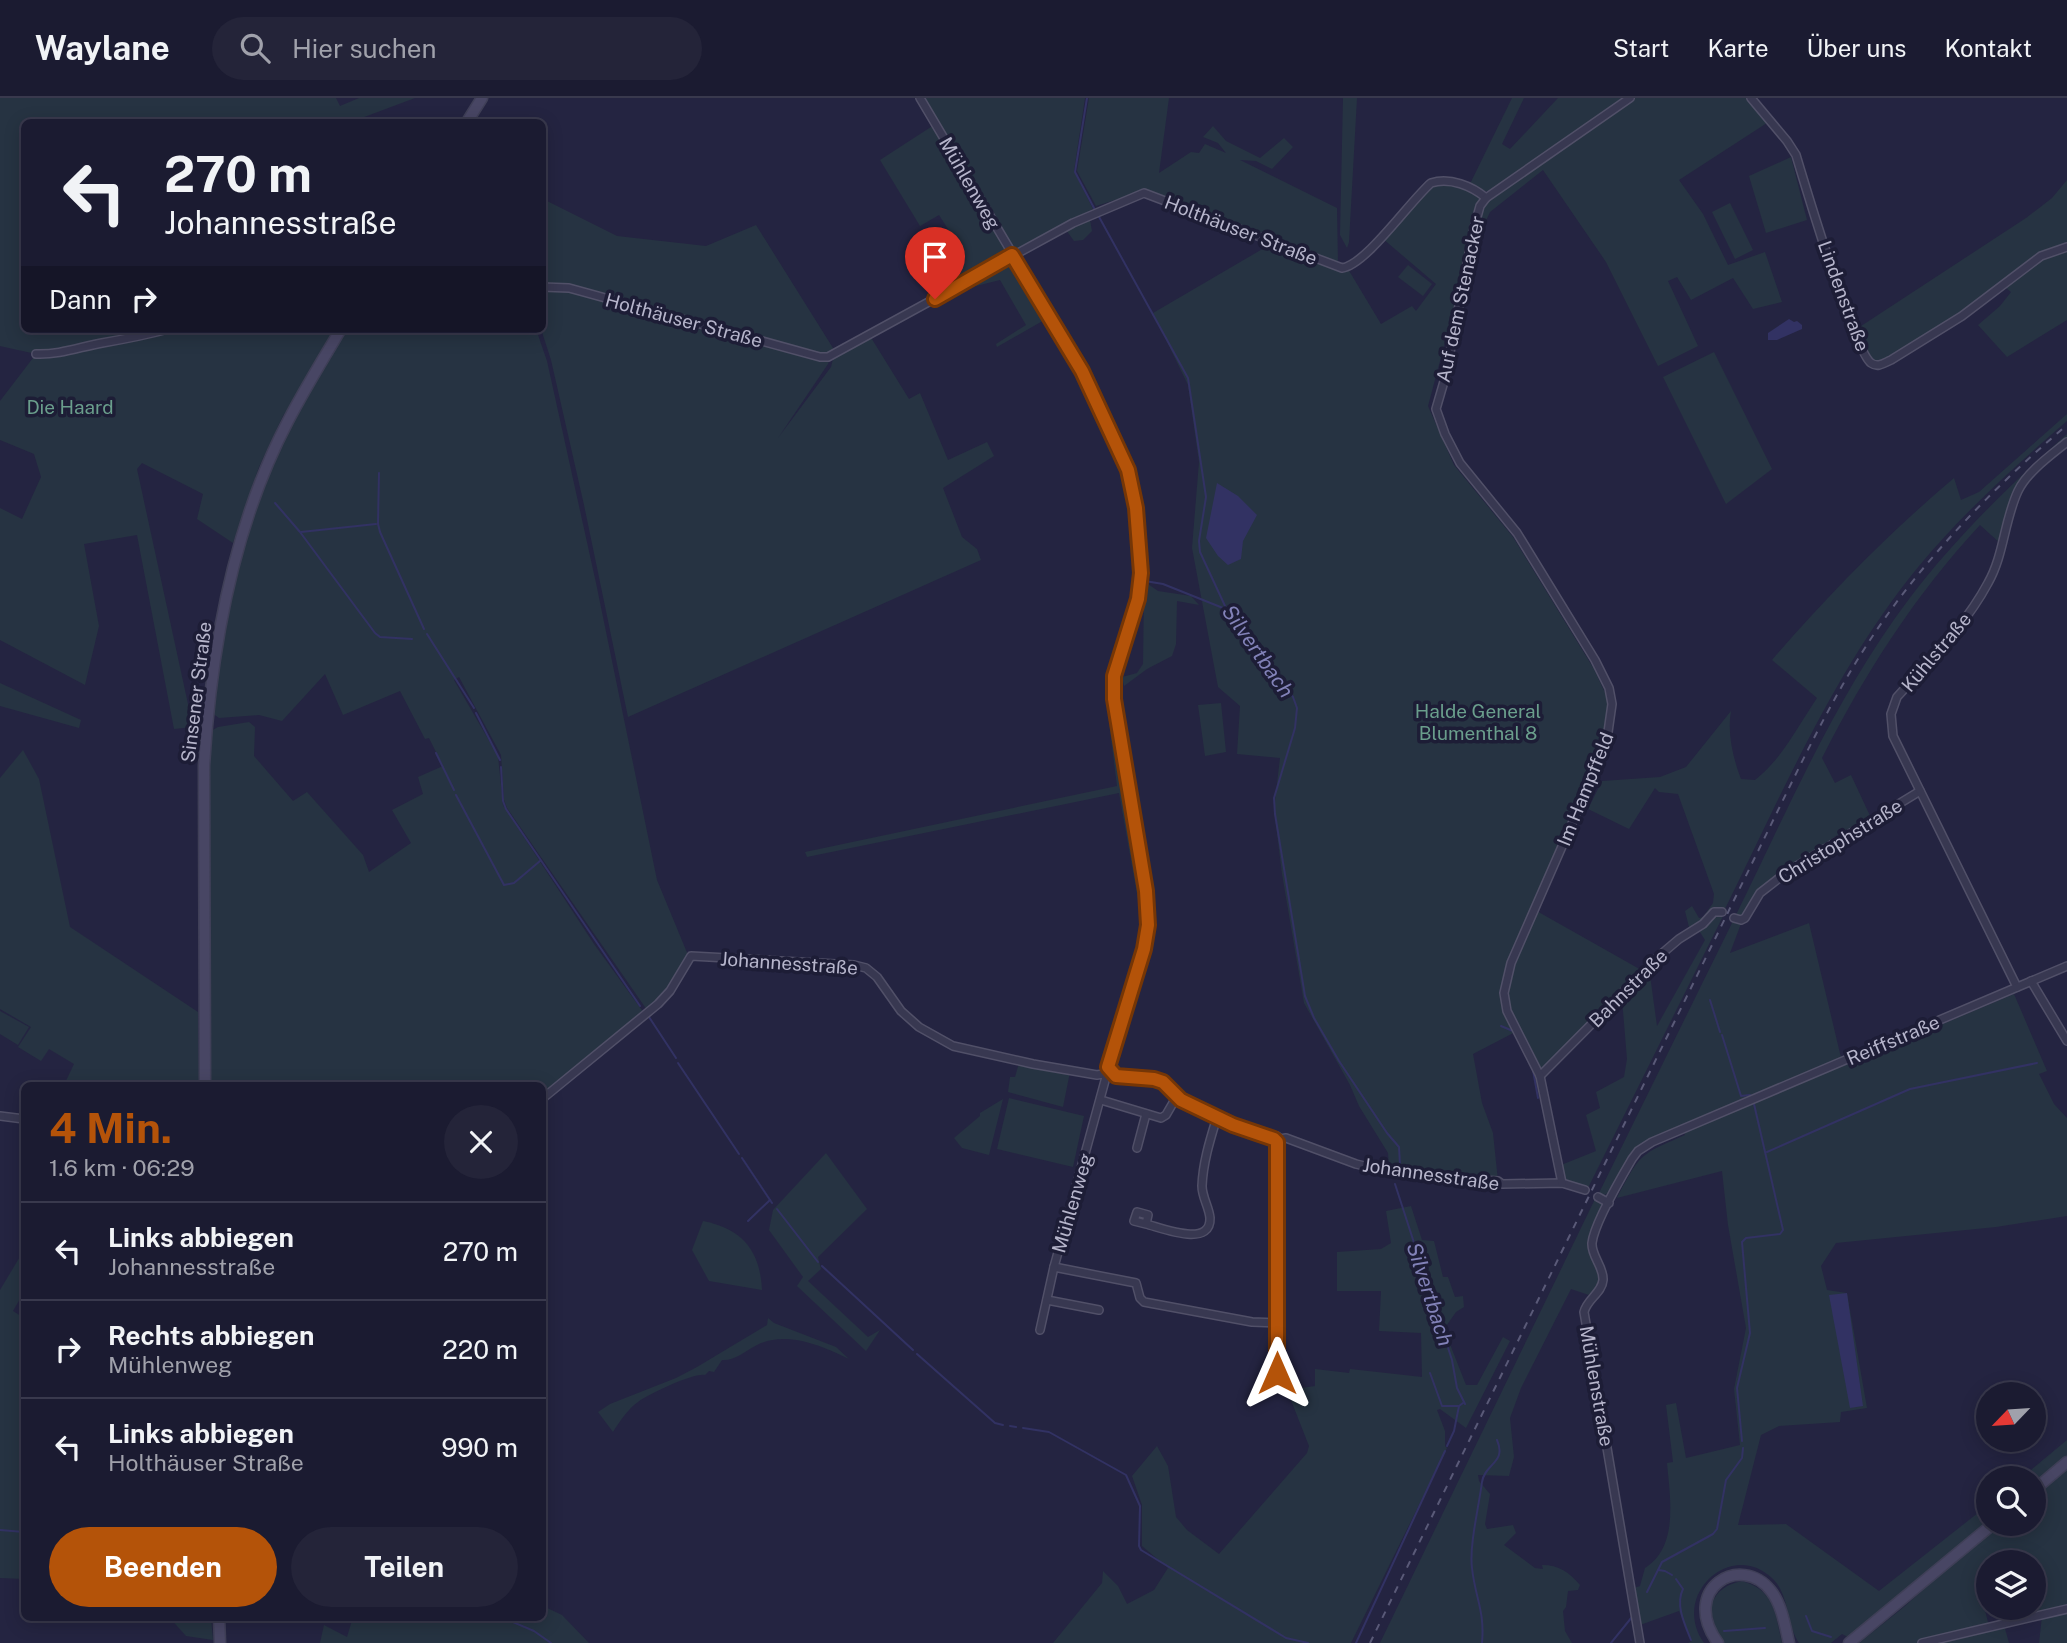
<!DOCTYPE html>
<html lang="de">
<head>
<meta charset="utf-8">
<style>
  body { margin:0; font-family:"Public Sans",sans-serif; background:#242439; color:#f1f3f6; height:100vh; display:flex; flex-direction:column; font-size:26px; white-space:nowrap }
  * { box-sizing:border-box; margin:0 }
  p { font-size:23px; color:#a0a1ab }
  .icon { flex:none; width:38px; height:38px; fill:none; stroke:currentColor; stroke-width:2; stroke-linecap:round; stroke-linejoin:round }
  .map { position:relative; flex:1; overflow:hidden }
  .sheet { position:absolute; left:21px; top:984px; width:525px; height:539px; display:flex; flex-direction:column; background:#1b1b31; border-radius:10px; box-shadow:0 4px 18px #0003,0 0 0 2px #39394d }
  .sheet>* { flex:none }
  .banner { position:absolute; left:21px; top:21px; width:525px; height:214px; border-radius:10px; box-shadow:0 4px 18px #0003,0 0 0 2px #39394d; background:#1b1b31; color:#f1f3f6; overflow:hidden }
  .needle { width:46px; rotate:245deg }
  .tools { position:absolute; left:1976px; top:1284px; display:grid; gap:14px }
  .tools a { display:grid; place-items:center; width:70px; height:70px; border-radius:50%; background:#1b1b31; box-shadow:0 4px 18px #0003,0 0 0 2px #39394d; font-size:35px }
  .pin { position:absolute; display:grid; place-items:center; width:60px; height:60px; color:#fff; margin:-72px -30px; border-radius:50% 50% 50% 0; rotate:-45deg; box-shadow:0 0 7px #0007 }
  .pin .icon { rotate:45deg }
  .me { position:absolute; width:77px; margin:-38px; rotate:0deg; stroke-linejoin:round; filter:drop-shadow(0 0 5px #0008) }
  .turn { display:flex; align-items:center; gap:24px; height:147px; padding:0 28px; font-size:32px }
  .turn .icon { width:91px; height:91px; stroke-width:2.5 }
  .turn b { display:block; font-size:49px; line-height:60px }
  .then { display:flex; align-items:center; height:66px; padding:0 28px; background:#0003; gap:14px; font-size:26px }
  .round { display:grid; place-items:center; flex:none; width:74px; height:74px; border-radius:37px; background:#242439 }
  .headline { display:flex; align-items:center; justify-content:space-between; height:119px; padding:0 28px }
  h1 { font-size:42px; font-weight:700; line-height:52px; color:#b45309 }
  .cta { display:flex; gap:14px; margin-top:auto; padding:14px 28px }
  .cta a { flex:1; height:80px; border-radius:42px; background:#b45309; color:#fff; font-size:28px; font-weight:700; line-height:80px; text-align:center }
  .cta a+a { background:#242439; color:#f1f3f6 }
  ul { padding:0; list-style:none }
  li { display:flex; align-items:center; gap:21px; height:98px; padding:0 28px; border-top:2px solid #39394d }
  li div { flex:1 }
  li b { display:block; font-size:26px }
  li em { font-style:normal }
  header { display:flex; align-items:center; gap:42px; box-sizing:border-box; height:98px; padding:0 35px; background:#1b1b31; border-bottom:2px solid #39394d }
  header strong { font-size:33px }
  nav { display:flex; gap:38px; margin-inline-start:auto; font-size:24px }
  .search { width:490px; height:63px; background:#242439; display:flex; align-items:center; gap:18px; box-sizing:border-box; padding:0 24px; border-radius:38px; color:#a0a1ab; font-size:26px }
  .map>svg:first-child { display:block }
</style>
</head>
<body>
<header>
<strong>Waylane</strong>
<div class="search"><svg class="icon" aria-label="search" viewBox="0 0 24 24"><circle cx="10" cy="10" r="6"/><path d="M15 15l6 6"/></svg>Hier suchen</div>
<nav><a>Start</a><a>Karte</a><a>Über uns</a><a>Kontakt</a></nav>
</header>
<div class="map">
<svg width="2067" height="1545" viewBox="0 0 2067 1545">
  <rect width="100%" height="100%" fill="#242441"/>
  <!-- green -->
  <g fill="#263342">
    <polygon points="0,0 336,0 340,8 359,0 415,0 351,24 24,24 24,231 334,231 302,290 283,318 259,369 233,445 197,421 203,396 142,365 137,371 193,629 174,631 137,437 84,446 99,528 85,587 0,542 0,410 22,421 41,379 34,356 0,342 0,303 36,256 0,248"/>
    <polygon points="922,0 1085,0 1074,73 1093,111 1014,152"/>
    <polygon points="1089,0 1169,0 1159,75 1191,54 1199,55 1205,46 1226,55 1218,45 1203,39 1213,28 1226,43 1260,60 1284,40 1293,49 1272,71 1256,63 1240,62 1337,110 1338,165 1141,94 1096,108 1077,73"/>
    <polygon points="1343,0 1357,0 1349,144 1347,150 1340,137"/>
    <polygon points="1512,0 1524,0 1502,46 1510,51 1558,0 1625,0 1497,93 1480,93 1469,88"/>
    <path d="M1632,0H1750L1770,23L1679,82L1703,116L1728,167L1765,154L1782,204L1753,211L1733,180L1691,202L1677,179L1668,183L1698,248L1658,268L1606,164L1543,72L1490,114L1484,127L1475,160L1448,233L1428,308L1454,367L1513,439L1594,571L1608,601L1606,647L1535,812L1643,873L1542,972L1521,931L1473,956L1482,1005L1493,1035L1498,1083L1428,1078L1389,1069L1388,1055L1359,1008L1350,987L1304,905L1282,776L1274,711L1280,660L1237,656L1240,608L1218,589L1192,450L1199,364L1188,287L1153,215L1271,146L1348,171L1381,226L1412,208L1416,213L1436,186L1382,140L1433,86C1452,83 1471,90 1487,101Z"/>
    <polygon points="934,27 1009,157 963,182 958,180 930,144 948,131 939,117 920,128 880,62"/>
    <polygon points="1791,59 1807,122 1766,135 1749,78"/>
    <polygon points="2067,82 2067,222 2007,259 1978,227 2000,208 2011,194 2001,186 1961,218 1891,262 1874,264 1868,259 1855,232 2026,120 2052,100"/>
    <polygon points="543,101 617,138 706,148 756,127 833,250 828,266 778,340 831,269 834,257 870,238 909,301 920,295 948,362 987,344 994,358 943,390 962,439 977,451 981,462 628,619 584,407 551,262 541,231"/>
    <polygon points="1730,105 1753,152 1735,161 1712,114"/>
    <polygon points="1090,122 1092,133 1083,142 1074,143 1066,132"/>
    <polygon points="1009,160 1046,221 997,249 996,246 1026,227 1000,182 956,193 959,189"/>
    <polygon points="1408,167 1432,186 1423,198 1398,179"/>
    <path d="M1028,176C1066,225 1089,283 1119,335L1116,343Z"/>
    <path d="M344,231H536L547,263L596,485L657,782L688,857L669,891L647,912L507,710L504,702L501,657L459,579L454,582L498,658L503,707L594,846L644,915L543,1001L542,987H209L207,689L211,633L218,629L249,624L255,629L254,658L293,703L307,694L363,757L369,774L411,745L392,712L423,696L418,679L443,668L429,640L425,641L400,593L343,617L325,576L282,623L259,617L219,620L212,615C223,545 232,474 256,407C277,345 312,288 344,231Z"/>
    <polygon points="1714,254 1772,371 1726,406 1663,279"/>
    <path d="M2067,316V323C2015,368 1963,415 1919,468C1835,570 1782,696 1724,813L1717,811L1690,833L1685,813L1692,808L1699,820L1703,819L1713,805L1714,796L1678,696L1659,694L1655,690L1629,731L1588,711L1602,683L1660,679L1686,669L1731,613C1727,635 1733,660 1741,681L1755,682C1782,661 1798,628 1817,600L1772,562C1828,497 1889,435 1954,380L1961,402L1979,394Z"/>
    <path d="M2067,336V341L2024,382L2001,446L1980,427C1915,497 1865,575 1822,660L1835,685L1851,677L1872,722L1777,781L1744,819H1735C1788,711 1836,598 1909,501C1955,440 2010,387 2067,336Z"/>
    <polygon points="1148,486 1158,493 1191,498 1199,507 1177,503 1176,546 1172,558 1147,571 1124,588 1122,579 1137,575 1143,566 1144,495"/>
    <polygon points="0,585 81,622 79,630 0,608"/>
    <polygon points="1105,593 1111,601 1144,816 1140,813 1119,695 807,759 805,754 1117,688"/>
    <polygon points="1221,605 1226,654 1205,658 1198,607"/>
    <polygon points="23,652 39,681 70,829 198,914 199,987 64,987 74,966 49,951 41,963 18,949 31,929 0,911 0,680"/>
    <polygon points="1717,815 1723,818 1588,1090 1566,1083 1561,1067 1596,1053 1586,1017 1600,1010 1596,994 1624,979 1627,961 1622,901 1649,870 1657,928 1705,842 1698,831"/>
    <path d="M1733,823H1742L1730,855L1809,825L1843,968L2014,896L2047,973L2039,976L2054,1006L2067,1020V1118L1996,1129L1836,1145L1821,1168L1827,1192L1847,1195L1867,1310L1841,1314L1840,1324L1779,1328L1761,1337L1738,1427L1786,1426L1879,1493L1988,1407V1426H2034V1381H2020L2067,1342V1511L2036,1518L2034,1465H1988V1495L1981,1497L1989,1528L1919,1545H1859L1905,1508L1958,1460L1985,1439L1980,1432L1848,1539L1842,1536L1831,1545H1799C1786,1526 1790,1497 1772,1480C1731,1441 1670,1497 1704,1545H1688L1692,1543L1679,1513L1640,1527L1634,1490L1640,1488L1645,1470C1679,1449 1670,1399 1667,1365L1673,1364L1666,1307L1676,1305L1686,1360L1740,1347L1734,1291L1746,1230L1728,1127L1722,1073L1617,1100C1640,1056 1639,1057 1685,1037L1682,1028L1636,1050L1611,1094L1604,1097L1599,1095Z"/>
    <polygon points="0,913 29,929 18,947 0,936"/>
    <polygon points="1019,965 1070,974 1063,1009 1008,994 1010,979 1015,979"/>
    <polygon points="1009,1000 1084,1018 1073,1069 997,1051"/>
    <polygon points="1003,1001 989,1057 962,1050 954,1040 980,1018 980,1015"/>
    <polygon points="826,1055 867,1111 818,1159 821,1171 808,1183 868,1239 880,1232 866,1253 797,1188 803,1179 769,1132 773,1112"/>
    <path d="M1595,1101L1600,1103L1603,1111L1591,1135L1601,1179L1597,1189L1589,1197L1571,1191L1521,1290L1510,1320L1514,1359L1509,1378L1478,1377L1479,1383L1490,1396L1485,1426L1487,1431L1513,1427L1516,1435L1504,1447L1535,1470L1543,1471L1542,1467C1559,1467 1569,1474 1580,1487L1578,1492L1568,1493L1566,1509L1563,1513L1565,1533L1572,1545H1380Z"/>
    <polygon points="1411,1108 1422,1142 1434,1143 1443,1179 1448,1179 1455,1199 1463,1198 1464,1209 1456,1214 1444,1231 1466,1287 1477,1287 1503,1239 1510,1243 1466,1330 1440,1311 1437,1312 1445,1333 1445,1348 1447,1350 1351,1545 1053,1545 1102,1485 1103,1473 1118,1488 1127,1506 1154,1492 1168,1470 1142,1448 1142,1407 1132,1378 1157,1348 1168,1368 1176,1419 1187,1432 1219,1456 1307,1355 1309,1348 1287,1292 1315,1288 1315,1271 1349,1275 1350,1271 1422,1279 1421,1235 1379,1233 1381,1193 1337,1193 1337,1154 1381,1151 1391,1145 1386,1113"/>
    <path d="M703,1123C742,1131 760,1152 762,1192L709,1183L692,1152Z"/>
    <polygon points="24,1152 24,1194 13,1213 24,1220 22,1237 24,1239 24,1481 0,1480 0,1192"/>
    <path d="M768,1220L774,1225L836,1249L849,1261C823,1248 786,1232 757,1247C745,1253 735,1263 722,1262L714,1274L709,1273L705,1277C693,1275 649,1296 638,1304C628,1311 620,1323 613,1334L598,1314L610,1306L676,1280L697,1269L767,1227Z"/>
    <path d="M1742,1483C1776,1493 1775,1516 1782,1545H1724L1716,1531L1710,1510C1716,1493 1725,1487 1742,1483Z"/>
    <polygon points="543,1508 562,1517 589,1545 320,1545 324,1527 347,1539 353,1519 542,1519"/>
    <polygon points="2067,1513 2067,1545 2039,1545 2042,1518"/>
    <polygon points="169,1519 211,1519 213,1542 186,1538"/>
    <polygon points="2004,1527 2009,1545 1925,1545"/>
  </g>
  <!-- water -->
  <g fill="#323263">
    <polygon points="1789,221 1794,224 1797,223 1802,227 1802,231 1777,242 1768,242 1768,235"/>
    <polygon points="1217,385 1238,398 1257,417 1243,443 1241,461 1228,467 1218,458 1206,440"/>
    <polygon points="1847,1195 1863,1308 1850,1310 1829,1197"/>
  </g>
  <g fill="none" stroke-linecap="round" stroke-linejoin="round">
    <!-- stream -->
    <g stroke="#323263" stroke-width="2">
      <polyline points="1087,0 1075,74 1095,112"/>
      <polyline points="1098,117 1188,280 1206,399 1199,443 1200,454 1232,523 1238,532 1260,548 1293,599 1297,610 1295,630 1274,700 1275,716 1305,898 1314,920 1339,963 1387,1035 1399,1049 1400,1067"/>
      <polyline points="379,375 378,426 380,434 424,531"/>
      <polyline points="275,405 300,434 375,535 380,539 412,541"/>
      <polyline points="301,434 376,426"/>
      <polyline points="1145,483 1163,486 1223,510"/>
      <polyline points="427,536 474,610"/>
      <polyline points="476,615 500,662"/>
      <polyline points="436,655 454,692"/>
      <polyline points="501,669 503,703 506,711 640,908"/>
      <polyline points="456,697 504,787 514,785 540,763"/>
      <polyline points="1710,902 1720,934"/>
      <polyline points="649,919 676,960"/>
      <polyline points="1501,928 1513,933"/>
      <polyline points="1722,937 1741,998 1750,997"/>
      <polyline points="678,965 739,1056"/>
      <polyline points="1533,972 1538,1000"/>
      <polyline points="1767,1054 1910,991 2037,965"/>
      <polyline points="742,1060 772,1105"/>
      <polyline points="1395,1086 1452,1262 1457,1290 1465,1306"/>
      <polyline points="777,1111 818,1164"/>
      <polyline points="748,1123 770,1102"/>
      <polyline points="822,1168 913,1252"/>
      <polyline points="917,1256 995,1325 1003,1327"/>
      <polyline points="1430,1275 1442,1308 1459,1308"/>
      <polyline points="1010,1328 1016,1329"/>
      <polyline points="1023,1330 1049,1334 1126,1377 1140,1408 1139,1448 1141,1452 1286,1540 1308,1545"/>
      <polyline points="1742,1343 1737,1290 1750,1235 1742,1144 1746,1140 1780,1136 1783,1132 1754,1006"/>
      <polyline points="1447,1348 1454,1333 1459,1308 1463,1305"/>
      <polyline points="0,1432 24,1434"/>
      <polyline points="1658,1472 1665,1473 1672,1477"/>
      <path d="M1676,1481L1683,1491C1675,1507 1685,1527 1691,1542"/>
      <polyline points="1647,1494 1662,1464 1713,1436 1717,1431 1726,1382 1742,1360 1743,1350"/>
      <polyline points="1806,1518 1812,1533 1831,1539"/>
      <polyline points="501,1519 534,1533 551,1545"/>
      <polyline points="1724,1533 1765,1530"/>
      <polyline points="1356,1545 1445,1353"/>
      <path d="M1482,1545C1485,1513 1475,1499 1472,1470C1469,1448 1479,1408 1482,1384C1485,1365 1507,1365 1497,1342"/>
      <polyline points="1611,1545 1632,1519"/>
    </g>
    <defs>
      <g id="minor">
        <polyline points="920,0 1082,273 1128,372 1136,410 1141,476 1138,501 1113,578 1114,601 1146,793 1148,827 1144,851 1108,969"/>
        <path d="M1751,0L1787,43L1796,57C1805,87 1855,254 1871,265C1878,270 1884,265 1891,262L1962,218L2041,158L2067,149"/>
        <path d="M542,189L569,190L820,259H828L1073,125L1144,95L1342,170C1366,167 1410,103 1431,85C1450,79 1472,88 1486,100"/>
        <path d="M36,256C59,257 80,249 102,245C125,241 146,237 168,231"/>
        <polyline points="1734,820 1741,822 1745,820 1760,795 1787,774 1920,693"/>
        <polyline points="2031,883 2067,943"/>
        <path d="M2017,889L1893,638L1891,616L1897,599C1929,563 1965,528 1988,485C2004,457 2004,423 2018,393C2027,374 2051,357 2067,344"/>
        <polyline points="1540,978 1659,858 1679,841 1703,826 1714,814 1722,814"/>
        <polyline points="542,1001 658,906 670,893 691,858 854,867 866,870 877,879 901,913 919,929 953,948 1033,966 1097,977 1103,976 1106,979 1112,976 1154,981 1163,984 1181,1002 1233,1027 1271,1040 1277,1038 1280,1041 1286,1040 1356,1066 1373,1070 1428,1079 1498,1083 1502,1086 1562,1085 1585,1092"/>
        <polyline points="1101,1002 1161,1020 1166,1017 1177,998"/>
        <polyline points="0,1018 24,1021"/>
        <polyline points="1137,1050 1146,1016"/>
        <polyline points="1562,1085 1540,978 1507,913 1504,895 1511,865 1606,648 1612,606 1609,590 1595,562 1517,435 1460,365 1445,336 1436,311 1445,280 1474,130 1480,108 1486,100 1630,0"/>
        <polyline points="1598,1099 1609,1105"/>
        <path d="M1146,1126L1134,1123L1137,1114L1148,1117L1146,1126C1162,1130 1211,1150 1210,1120C1209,1109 1202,1099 1202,1088C1203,1064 1210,1042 1217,1019"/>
        <polyline points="1054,1169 1136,1185 1140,1200 1144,1204 1252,1224 1277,1225"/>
        <polyline points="1047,1202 1099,1212"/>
        <polyline points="1040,1232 1054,1169 1106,979"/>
        <polyline points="1277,1275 1277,1044"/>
        <path d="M1640,1545L1584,1214C1587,1201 1602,1195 1603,1182C1604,1169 1591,1158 1592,1145C1594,1126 1622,1078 1632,1061L1638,1053L1652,1044L2067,868"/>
        <polyline points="1922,1545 2067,1511"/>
      </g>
      <g id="secondary">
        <polyline points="467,24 482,0"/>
        <path d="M205,987L204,668C211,551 233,428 288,323C304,292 323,261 341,231"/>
        <polyline points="2034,1392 2067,1364"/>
        <polyline points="219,1519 220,1545"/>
        <path d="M1718,1545C1679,1491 1741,1454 1771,1493C1782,1507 1785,1528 1789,1545"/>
        <polyline points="1849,1545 1993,1426"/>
      </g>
    </defs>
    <!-- minor casing -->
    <use href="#minor" stroke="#515068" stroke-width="10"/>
    <!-- secondary casing -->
    <use href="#secondary" stroke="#3f3f57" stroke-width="13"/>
    <!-- minor -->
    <use href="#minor" stroke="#383851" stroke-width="7"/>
    <!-- secondary -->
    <use href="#secondary" stroke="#484664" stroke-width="10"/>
    <!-- rail -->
    <path stroke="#5a5a78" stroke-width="2" stroke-dasharray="7 7" stroke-linecap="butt" d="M1370,1545L1786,696C1812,643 1838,591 1870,542C1924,460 1993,390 2067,327"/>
  </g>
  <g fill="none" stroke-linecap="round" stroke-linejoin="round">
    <defs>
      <polyline id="route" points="935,201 1012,157 1082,273 1128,372 1136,410 1141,475 1138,501 1114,578 1114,601 1146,793 1148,827 1144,851 1108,969 1116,978 1154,981 1163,984 1181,1002 1233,1027 1274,1041 1277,1044 1277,1275"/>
    </defs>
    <!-- route casing -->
    <use href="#route" stroke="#753606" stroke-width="18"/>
    <!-- route -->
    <use href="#route" stroke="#b45309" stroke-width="12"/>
  </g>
  <g text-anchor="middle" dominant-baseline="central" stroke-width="7" stroke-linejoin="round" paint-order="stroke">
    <!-- street labels -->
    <g font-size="19" fill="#b6b5cb" stroke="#1d1d36">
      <text transform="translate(970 85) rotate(60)">Mühlenweg</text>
      <text transform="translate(1241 132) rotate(21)">Holthäuser Straße</text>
      <text transform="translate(1844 198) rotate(70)">Lindenstraße</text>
      <text transform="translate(1460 201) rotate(-78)">Auf dem Stenacker</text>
      <text transform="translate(684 222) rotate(15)">Holthäuser Straße</text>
      <text transform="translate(1936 554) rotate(-50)">Kühlstraße</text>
      <text transform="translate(196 594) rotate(-83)">Sinsener Straße</text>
      <text transform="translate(1585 691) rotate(-68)">Im Hampffeld</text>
      <text transform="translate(1840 743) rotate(-32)">Christophstraße</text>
      <text transform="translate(789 865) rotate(4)">Johannesstraße</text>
      <text transform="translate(1628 890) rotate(-45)">Bahnstraße</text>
      <text transform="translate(1893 942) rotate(-23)">Reiffstraße</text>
      <text transform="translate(1431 1076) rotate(8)">Johannesstraße</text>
      <text transform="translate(1072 1105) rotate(-74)">Mühlenweg</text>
      <text transform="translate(1597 1288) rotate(80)">Mühlenstraße</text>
    </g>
    <!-- park labels -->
    <g font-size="19" fill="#6a9e8c" stroke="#1d1d36">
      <text x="70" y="309">Die Haard</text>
      <text x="1478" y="613">Halde General<tspan x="1478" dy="22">Blumenthal 8</tspan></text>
    </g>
    <!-- water labels -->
    <g font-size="21" font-style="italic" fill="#8282b8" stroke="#1d1d36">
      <text transform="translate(1258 553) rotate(55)">Silvertbach</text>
      <text transform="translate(1430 1196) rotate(72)">Silvertbach</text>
    </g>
  </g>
</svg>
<div class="tools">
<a><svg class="needle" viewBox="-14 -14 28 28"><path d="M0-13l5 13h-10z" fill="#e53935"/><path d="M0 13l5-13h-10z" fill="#a0a1ab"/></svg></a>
<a><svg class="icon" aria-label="search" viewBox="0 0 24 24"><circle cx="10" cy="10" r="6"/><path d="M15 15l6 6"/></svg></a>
<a><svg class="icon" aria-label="layers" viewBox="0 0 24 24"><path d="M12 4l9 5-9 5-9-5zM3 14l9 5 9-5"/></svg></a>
</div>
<div class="pin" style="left:935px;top:201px;background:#d93025"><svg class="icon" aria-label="arrive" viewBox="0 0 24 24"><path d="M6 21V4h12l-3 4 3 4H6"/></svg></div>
<svg class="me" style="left:1277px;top:1275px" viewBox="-20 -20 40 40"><path d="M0-17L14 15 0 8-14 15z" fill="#b45309" stroke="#fff" stroke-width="4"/></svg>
<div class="banner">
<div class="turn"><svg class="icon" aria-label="left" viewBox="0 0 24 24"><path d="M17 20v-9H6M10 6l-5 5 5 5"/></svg><div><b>270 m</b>Johannesstraße</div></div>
<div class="then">Dann<svg class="icon" aria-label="right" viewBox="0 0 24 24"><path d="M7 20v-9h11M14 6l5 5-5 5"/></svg></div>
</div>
<section class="sheet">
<div class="headline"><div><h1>4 Min.</h1><p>1.6 km · 06:29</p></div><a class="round"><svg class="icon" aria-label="close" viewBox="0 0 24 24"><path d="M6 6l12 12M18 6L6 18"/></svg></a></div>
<ul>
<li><svg class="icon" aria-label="left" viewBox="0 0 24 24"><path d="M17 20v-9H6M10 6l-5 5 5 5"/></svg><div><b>Links abbiegen</b><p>Johannesstraße</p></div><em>270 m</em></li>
<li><svg class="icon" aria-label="right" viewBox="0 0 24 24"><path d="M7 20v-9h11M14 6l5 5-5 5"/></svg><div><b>Rechts abbiegen</b><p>Mühlenweg</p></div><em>220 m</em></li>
<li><svg class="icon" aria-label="left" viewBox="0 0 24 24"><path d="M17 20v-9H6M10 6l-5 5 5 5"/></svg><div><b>Links abbiegen</b><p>Holthäuser Straße</p></div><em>990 m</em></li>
</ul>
<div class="cta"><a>Beenden</a><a>Teilen</a></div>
</section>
</div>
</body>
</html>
